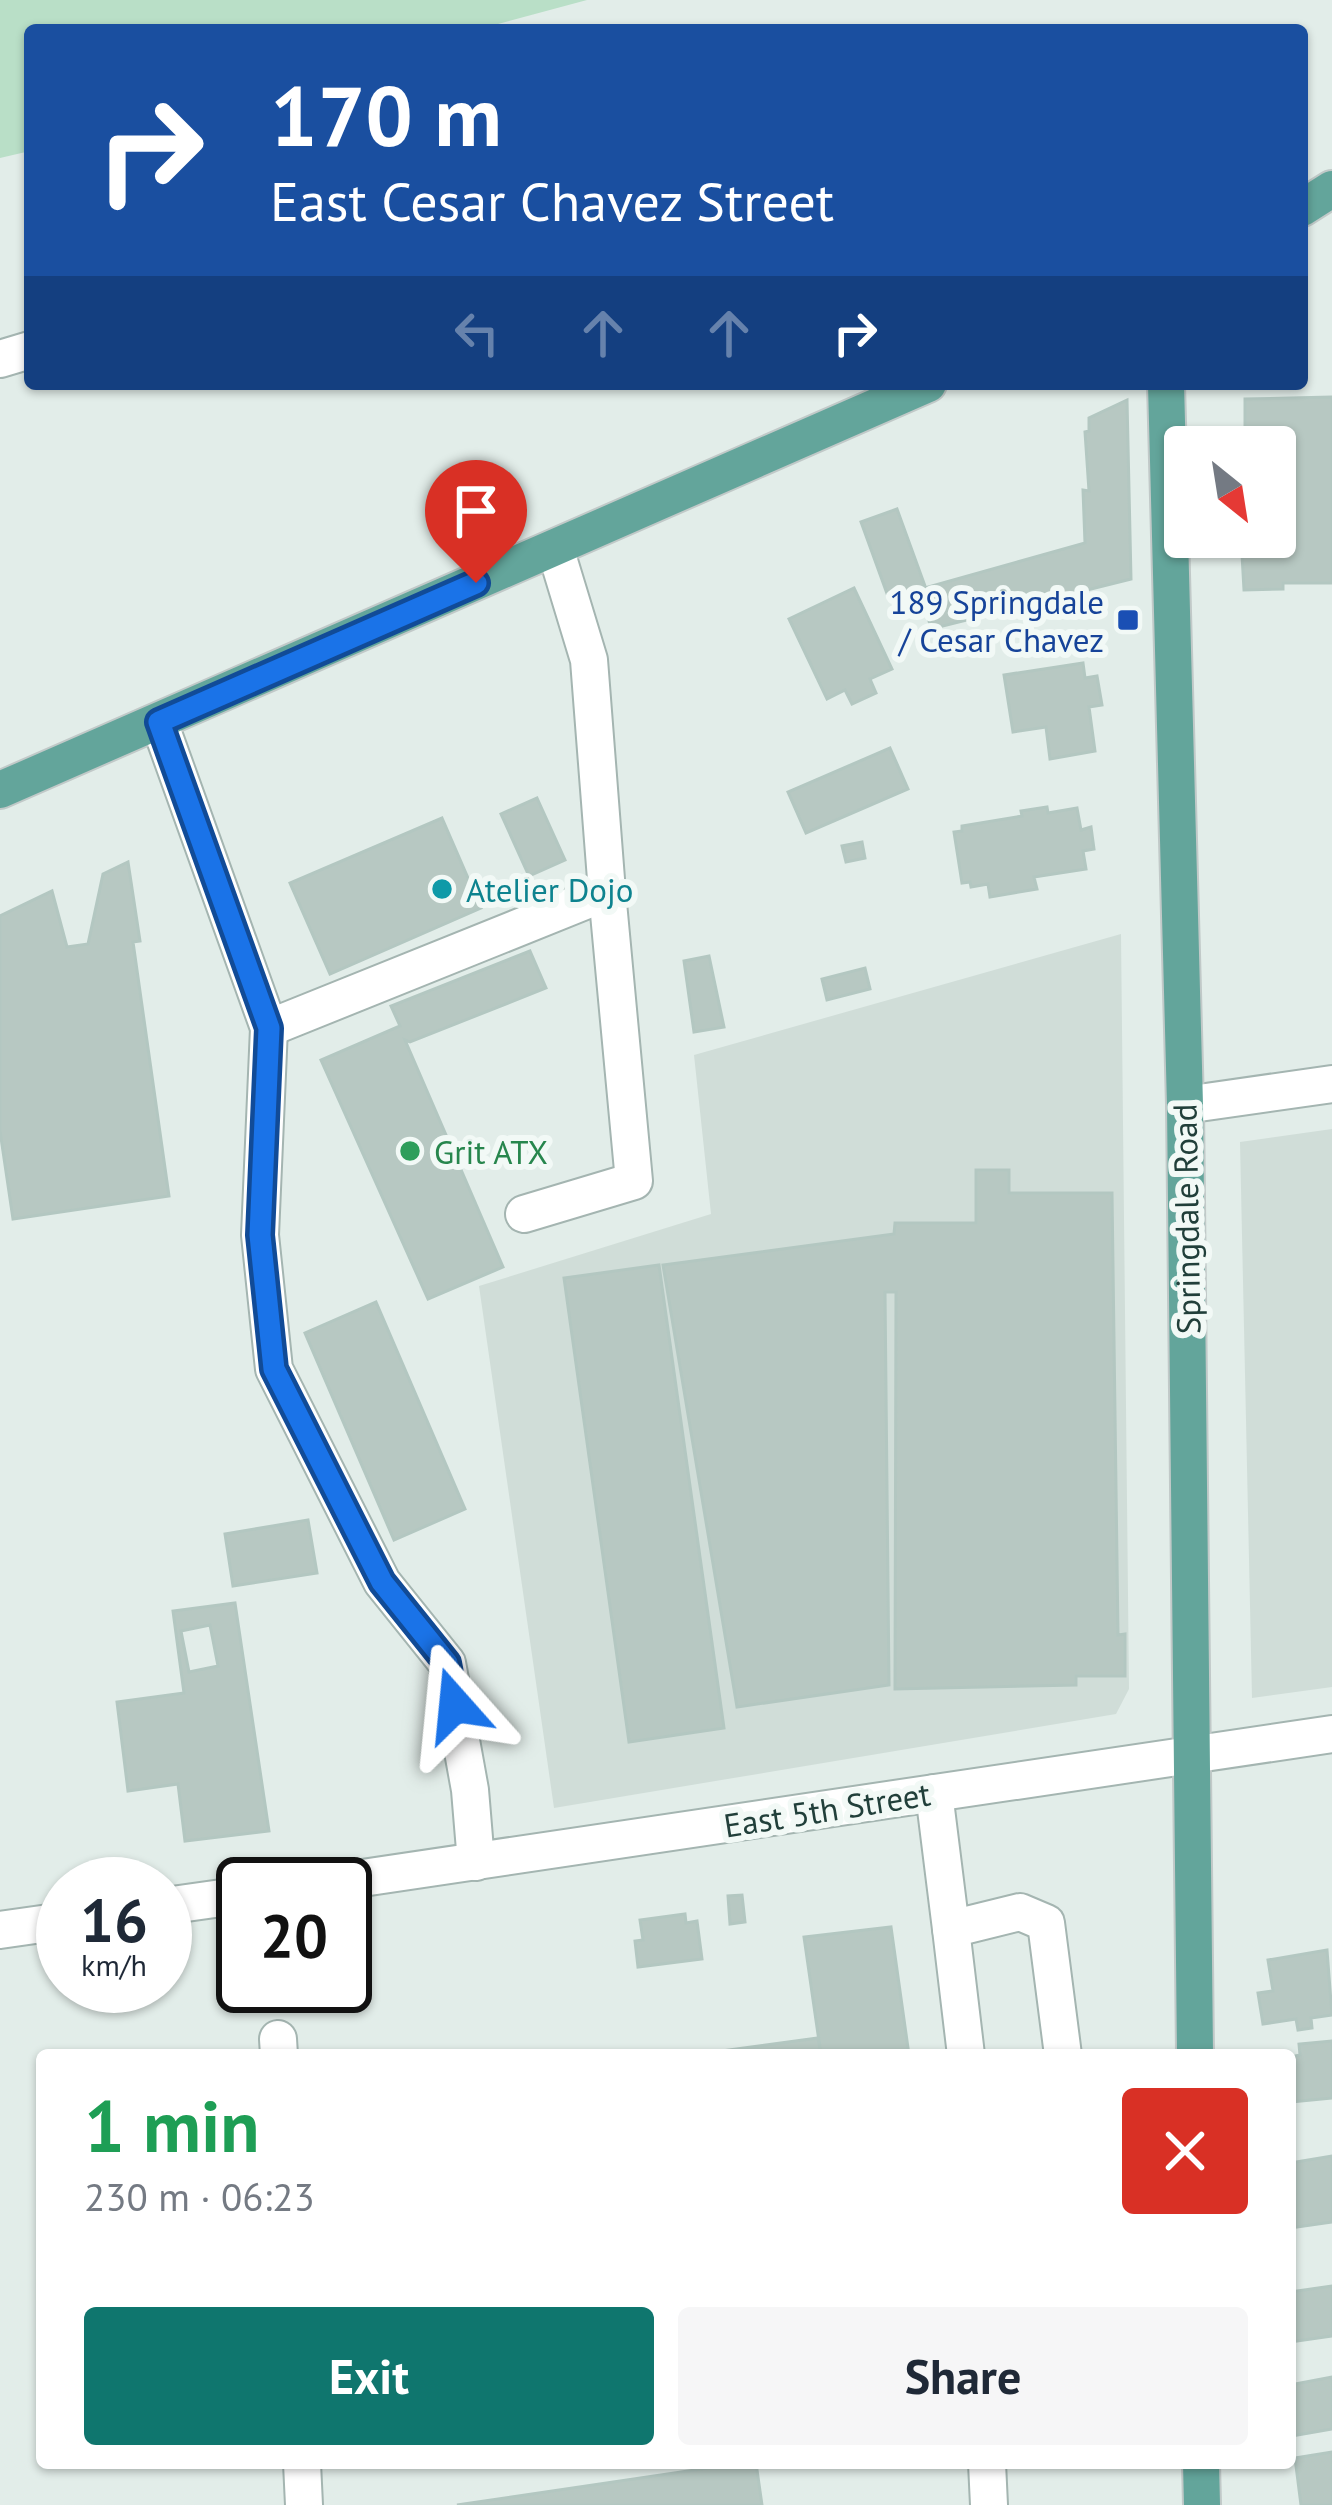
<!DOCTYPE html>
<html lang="en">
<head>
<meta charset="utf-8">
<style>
  body { margin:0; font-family:"PT Sans",sans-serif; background:#f6f6f7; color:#1f2937; height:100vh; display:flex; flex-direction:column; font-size:45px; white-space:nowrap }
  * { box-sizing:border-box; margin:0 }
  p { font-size:39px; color:#747a83 }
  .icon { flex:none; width:66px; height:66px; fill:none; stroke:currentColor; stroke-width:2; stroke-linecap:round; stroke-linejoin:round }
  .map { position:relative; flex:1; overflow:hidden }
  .side { position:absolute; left:36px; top:2049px; width:1260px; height:420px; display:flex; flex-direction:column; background:#fff; border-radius:12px; box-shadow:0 3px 9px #0004 }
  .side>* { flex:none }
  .banner { position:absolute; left:24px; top:24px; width:1284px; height:366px; border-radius:12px; box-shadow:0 3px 9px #0004; background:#1a4fa0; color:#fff; overflow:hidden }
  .needle { width:78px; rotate:150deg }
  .buttons { position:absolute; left:1164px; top:426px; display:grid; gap:24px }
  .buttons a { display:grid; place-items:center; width:132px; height:132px; border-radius:12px; background:#fff; box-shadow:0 3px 9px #0004; font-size:60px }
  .speed { position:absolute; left:36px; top:1857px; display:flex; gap:24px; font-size:60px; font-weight:700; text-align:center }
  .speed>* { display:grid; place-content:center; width:156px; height:156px; border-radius:50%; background:#fff; box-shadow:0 3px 9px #0004; line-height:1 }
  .speed small { font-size:30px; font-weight:400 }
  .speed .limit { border:6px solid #111; border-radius:18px; background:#fff; color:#111 }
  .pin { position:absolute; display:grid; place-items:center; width:102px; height:102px; color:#fff; margin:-123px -51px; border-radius:50% 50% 50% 0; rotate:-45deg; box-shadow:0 0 12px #0007 }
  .pin .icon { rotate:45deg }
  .me { position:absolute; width:132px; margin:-66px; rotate:342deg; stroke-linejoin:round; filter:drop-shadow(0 0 9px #0008) }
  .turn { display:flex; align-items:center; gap:42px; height:252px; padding:0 48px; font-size:54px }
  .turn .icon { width:156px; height:156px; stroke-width:2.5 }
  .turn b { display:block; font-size:84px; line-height:102px }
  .lanes { display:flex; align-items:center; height:114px; padding:0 48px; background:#0003; justify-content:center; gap:60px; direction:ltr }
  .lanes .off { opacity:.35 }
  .round { display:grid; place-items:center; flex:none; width:126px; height:126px; border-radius:12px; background:#f6f6f7 }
  .summary { display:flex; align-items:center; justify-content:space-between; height:204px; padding:0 48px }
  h1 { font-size:72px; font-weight:700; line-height:90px; color:#1e9e55 }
  .cta { display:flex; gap:24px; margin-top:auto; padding:24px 48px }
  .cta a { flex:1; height:138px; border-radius:12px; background:#0f766e; color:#fff; font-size:48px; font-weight:700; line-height:138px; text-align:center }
  .cta a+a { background:#f6f6f7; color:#1f2937 }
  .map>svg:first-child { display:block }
</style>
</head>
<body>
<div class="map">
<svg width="1332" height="2505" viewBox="0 0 1332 2505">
  <rect width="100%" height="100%" fill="#e2ede9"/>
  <!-- built -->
  <g fill="#d0ddd8">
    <polygon points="1121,934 1129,1689 1116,1714 554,1808 479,1286 711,1214 694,1055"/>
    <polygon points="1332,1129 1332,1687 1252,1698 1240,1142"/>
  </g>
  <!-- green -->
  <polygon fill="#b9dfc7" points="0,0 587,0 476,30 30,30 30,151 0,158"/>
  <!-- building -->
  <g fill="#b7c8c2" stroke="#b3c7c1" stroke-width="3" fill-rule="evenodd">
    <polygon points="1332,397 1332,583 1283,583 1283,589 1244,590 1241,537 1275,537 1275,447 1245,447 1245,399"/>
    <polygon points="1127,400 1131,579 931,629 921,589 1085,543 1083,490 1089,491 1085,432 1089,431 1089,418"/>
    <polygon points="897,509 925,586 889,599 861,522"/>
    <polygon points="854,588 892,669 870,679 876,693 852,704 845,690 827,699 789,619"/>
    <polygon points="1083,663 1085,678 1097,676 1102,705 1089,707 1095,751 1050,759 1046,727 1013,732 1004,675"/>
    <polygon points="890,748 908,789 806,833 788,792"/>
    <polygon points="537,798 565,860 529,876 501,814"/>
    <polygon points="1047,807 1048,813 1077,808 1081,830 1091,827 1094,849 1083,851 1086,869 1034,877 1037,889 990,897 988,884 971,887 970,882 962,883 954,832 962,831 962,826 1022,816 1021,811"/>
    <polygon points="442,818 481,908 330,974 290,883"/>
    <polygon points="862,842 865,858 846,862 842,846"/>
    <polygon points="128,862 140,941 133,942 169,1196 13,1219 0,1131 0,916 52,891 67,947 88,944 103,874"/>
    <polygon points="530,951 546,988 410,1042 405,1040 503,1267 428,1299 321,1060 400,1026 391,1006"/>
    <polygon points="709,956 724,1027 694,1032 684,961"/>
    <polygon points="865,968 870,989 827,1000 822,979"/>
    <polygon points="976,1170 1009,1170 1009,1193 1112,1193 1118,1635 1125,1634 1125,1676 1076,1676 1076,1685 895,1689 896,1292 885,1292 889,1685 737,1707 663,1265 894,1234 895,1223 976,1223"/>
    <polygon points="659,1265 724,1728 629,1742 564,1278"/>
    <polygon points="376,1302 465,1509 394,1540 305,1333"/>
    <polygon points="308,1520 317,1573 233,1586 225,1534"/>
    <path d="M235,1603L269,1831L185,1841L178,1784L128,1791L117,1702L184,1693L173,1611ZM210,1625L218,1666L189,1672L181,1631Z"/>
    <polygon points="742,1895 745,1922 730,1924 728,1896"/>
    <polygon points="685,1914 686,1923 697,1921 702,1959 638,1967 635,1941 643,1940 640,1920"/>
    <polygon points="891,1927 909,2055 821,2055 804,1937"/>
    <polygon points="1327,1950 1332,2015 1311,2018 1312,2028 1298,2030 1296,2019 1263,2024 1258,1993 1273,1991 1268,1960"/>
    <polygon points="818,2038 821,2055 692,2055"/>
    <polygon points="1332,2041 1332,2098 1290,2102 1290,2057 1300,2055 1299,2044"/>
    <polygon points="1332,2156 1332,2222 1290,2228 1290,2163"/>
    <polygon points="1332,2286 1332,2336 1290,2342 1290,2292"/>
    <polygon points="1332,2377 1332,2429 1292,2436 1290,2385"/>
    <polygon points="1332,2452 1332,2505 1301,2505 1295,2458"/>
    <polygon points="742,2463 756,2463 762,2505 457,2505"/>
  </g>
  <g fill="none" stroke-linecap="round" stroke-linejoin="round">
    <defs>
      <g id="minor">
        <polyline points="0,359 30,350"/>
        <polyline points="159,722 269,1028 260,1235 274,1369 382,1582 447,1663 470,1790 476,1862"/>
        <polyline points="269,1028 607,892 589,660 555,548"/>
        <polyline points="1185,1105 1332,1084"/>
        <polyline points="524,1214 634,1181 607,892"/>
        <polyline points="934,1793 951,1929"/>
        <polyline points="322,1884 1332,1734"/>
        <polyline points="165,1906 243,1895"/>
        <polyline points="0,1930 63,1921"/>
        <polyline points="278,2039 279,2055"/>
        <polyline points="966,2055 951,1929 1020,1912 1046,1923 1063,2055"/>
        <polyline points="302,2463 304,2505"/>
        <polyline points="987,2463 989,2505"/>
      </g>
      <g id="major">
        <polyline points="1302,208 1332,189"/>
        <polyline points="1166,384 1185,1105 1195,2055"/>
        <polyline points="0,790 928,384"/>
        <polyline points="1201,2463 1202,2505"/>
      </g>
    </defs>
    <!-- minor casing -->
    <use href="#minor" stroke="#a4b5b1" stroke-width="40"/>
    <!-- major casing -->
    <use href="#major" stroke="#c1c9c8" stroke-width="40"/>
    <!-- minor -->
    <use href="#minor" stroke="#fff" stroke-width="36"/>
    <!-- major -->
    <use href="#major" stroke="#63a59b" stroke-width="36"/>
  </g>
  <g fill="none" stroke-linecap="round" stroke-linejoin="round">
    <defs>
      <polyline id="route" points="455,1705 447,1663 382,1582 274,1369 260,1235 269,1028 159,722 476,583"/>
    </defs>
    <!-- route casing -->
    <use href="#route" stroke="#114b97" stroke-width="30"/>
    <!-- route -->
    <use href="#route" stroke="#1a73e8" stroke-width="21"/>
  </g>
  <!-- markers -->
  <rect fill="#1a4fb4" stroke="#f2f9f6" stroke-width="4.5" x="1116" y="608" width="24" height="24" rx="6"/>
  <circle fill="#0f9aa8" stroke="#f2f9f6" stroke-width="4.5" cx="442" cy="889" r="12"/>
  <circle fill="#2e9e5b" stroke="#f2f9f6" stroke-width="4.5" cx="410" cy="1151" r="12"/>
  <g text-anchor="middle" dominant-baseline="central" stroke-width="12" stroke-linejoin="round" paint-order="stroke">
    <!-- transit labels -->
    <g font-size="33" fill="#164399" stroke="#f2f9f6" text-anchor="end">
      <text x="1104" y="601">189 Springdale<tspan x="1104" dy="38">/ Cesar Chavez</tspan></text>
    </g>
    <!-- culture labels -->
    <g font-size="33" fill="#0d838f" stroke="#f2f9f6" text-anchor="start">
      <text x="466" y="889">Atelier Dojo</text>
    </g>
    <!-- leisure labels -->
    <g font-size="33" fill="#27864d" stroke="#f2f9f6" text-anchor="start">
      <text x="434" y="1151">Grit ATX</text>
    </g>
    <!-- street labels -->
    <g font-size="33" fill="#213f3a" stroke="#f2f9f6">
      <text transform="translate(1186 1219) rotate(-91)">Springdale Road</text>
      <text transform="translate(827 1809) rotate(-9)">East 5th Street</text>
    </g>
  </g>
</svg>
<div class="buttons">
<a><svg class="needle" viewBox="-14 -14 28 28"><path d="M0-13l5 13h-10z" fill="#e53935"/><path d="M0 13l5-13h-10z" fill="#747a83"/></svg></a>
</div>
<div class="speed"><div>16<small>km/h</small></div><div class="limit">20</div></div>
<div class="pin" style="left:476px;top:583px;background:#d93025"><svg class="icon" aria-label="arrive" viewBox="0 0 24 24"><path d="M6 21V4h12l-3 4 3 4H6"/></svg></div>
<svg class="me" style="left:455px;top:1705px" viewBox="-20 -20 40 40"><path d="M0-17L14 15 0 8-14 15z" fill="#1a73e8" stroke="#fff" stroke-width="4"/></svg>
<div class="banner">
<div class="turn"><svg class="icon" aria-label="right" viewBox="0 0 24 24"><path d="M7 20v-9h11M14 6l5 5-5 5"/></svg><div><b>170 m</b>East Cesar Chavez Street</div></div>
<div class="lanes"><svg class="icon off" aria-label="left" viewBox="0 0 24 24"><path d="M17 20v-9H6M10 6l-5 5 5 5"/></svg><svg class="icon off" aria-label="ahead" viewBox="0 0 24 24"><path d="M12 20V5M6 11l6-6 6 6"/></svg><svg class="icon off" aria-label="ahead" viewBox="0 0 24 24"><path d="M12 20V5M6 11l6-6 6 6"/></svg><svg class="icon" aria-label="right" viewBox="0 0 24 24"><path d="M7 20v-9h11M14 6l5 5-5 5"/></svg></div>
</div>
<section class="side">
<div class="summary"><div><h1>1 min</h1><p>230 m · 06:23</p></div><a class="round" style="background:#d93025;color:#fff"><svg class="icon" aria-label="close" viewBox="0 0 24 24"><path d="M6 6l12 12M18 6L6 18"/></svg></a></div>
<div class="cta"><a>Exit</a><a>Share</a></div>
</section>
</div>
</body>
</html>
